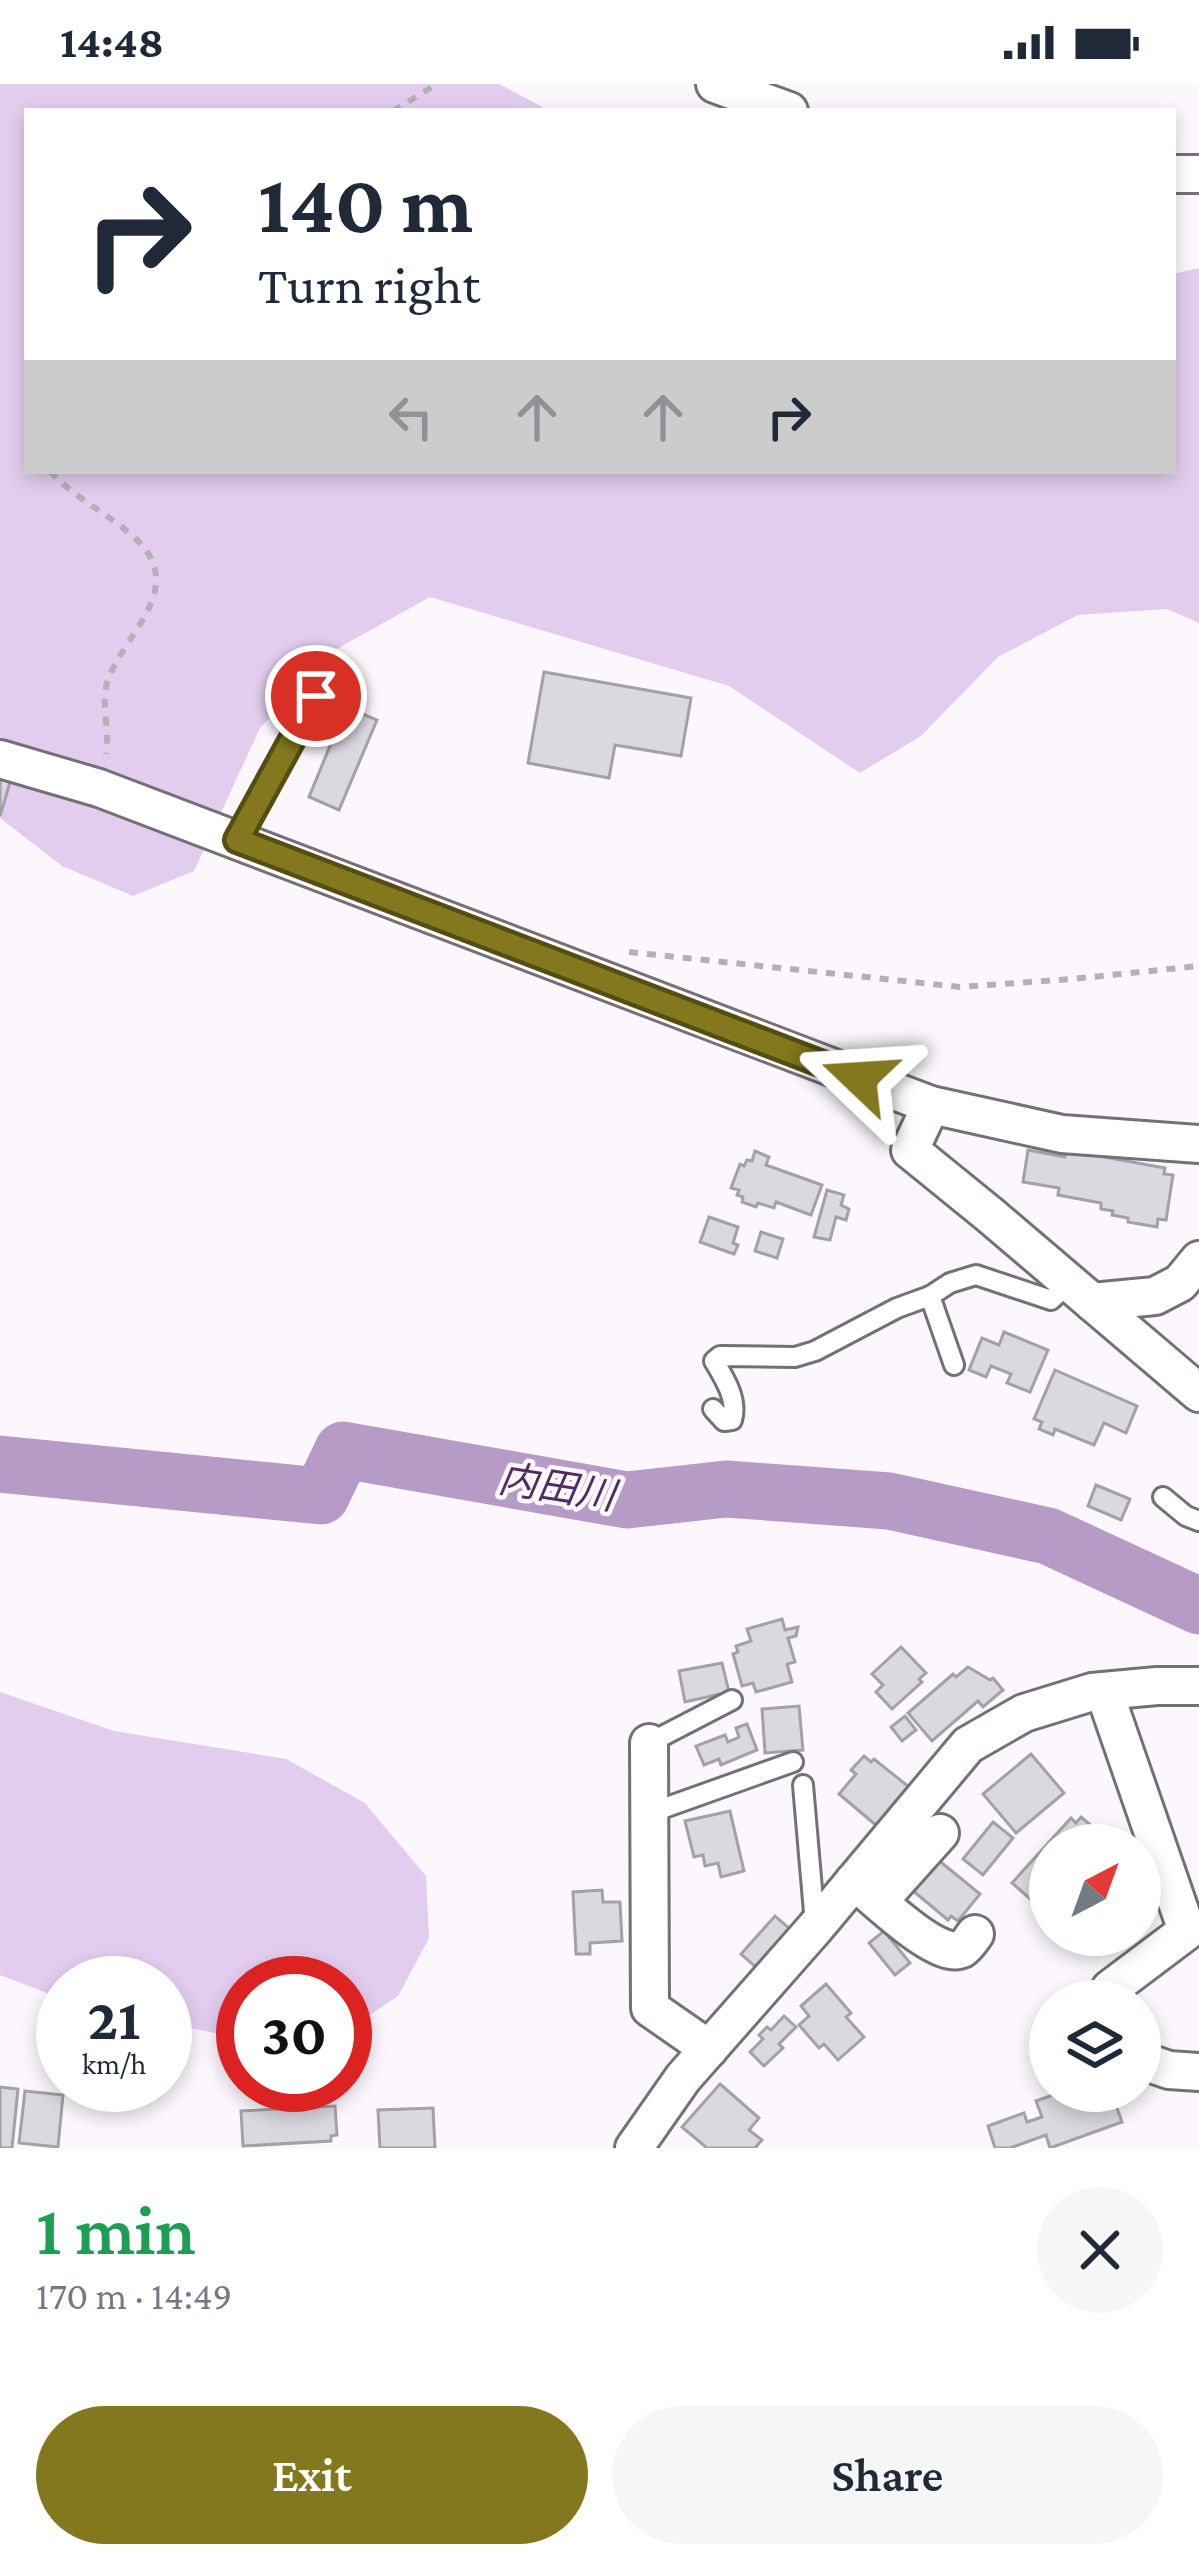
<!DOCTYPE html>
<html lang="en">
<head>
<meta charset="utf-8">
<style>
  body { margin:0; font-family:"Crimson Pro","Noto Sans JP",serif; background:#f6f6f7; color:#1f2937; height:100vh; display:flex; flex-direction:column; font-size:45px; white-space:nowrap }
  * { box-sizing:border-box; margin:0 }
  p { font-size:39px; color:#747a83 }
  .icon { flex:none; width:66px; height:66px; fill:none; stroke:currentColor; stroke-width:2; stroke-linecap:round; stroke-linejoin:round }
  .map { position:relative; height:2064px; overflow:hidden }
  .side { display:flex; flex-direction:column; background:#fff; flex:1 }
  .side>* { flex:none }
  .guide { position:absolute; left:24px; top:24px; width:1152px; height:366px; border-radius:0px; box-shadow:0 6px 18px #0003; background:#fff; color:#1f2937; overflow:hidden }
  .needle { width:78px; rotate:41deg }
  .tools { position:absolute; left:1029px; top:1740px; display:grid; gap:24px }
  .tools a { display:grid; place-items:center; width:132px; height:132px; border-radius:50%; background:#fff; box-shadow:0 6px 18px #0003; font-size:60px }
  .speed { position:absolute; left:36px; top:1872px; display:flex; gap:24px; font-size:60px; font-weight:700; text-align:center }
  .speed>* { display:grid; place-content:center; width:156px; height:156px; border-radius:50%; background:#fff; box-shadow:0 6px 18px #0003; line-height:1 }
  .speed small { font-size:30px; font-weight:400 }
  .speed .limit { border:18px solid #d22; background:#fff; color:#111 }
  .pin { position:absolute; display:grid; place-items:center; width:102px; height:102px; color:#fff; margin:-51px; border:6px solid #fff; border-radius:50%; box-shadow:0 3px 12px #0007 }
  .me { position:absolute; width:132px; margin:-66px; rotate:290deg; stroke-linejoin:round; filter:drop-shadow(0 0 9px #0008) }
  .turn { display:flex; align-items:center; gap:42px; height:252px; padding:0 36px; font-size:54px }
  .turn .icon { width:156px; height:156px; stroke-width:2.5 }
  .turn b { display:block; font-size:84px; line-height:102px }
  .lanes { display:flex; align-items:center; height:114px; padding:0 36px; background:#0003; justify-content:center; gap:60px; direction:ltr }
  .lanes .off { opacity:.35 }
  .round { display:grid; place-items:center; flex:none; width:126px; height:126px; border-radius:63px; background:#f6f6f7 }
  .summary { display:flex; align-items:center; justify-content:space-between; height:204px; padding:0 36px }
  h1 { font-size:72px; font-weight:600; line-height:90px; color:#1e9e55 }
  .button { display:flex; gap:24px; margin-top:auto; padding:24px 36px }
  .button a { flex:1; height:138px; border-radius:72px; background:#83781d; color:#fff; font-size:48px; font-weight:600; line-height:138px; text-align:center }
  .button a+a { background:#f6f6f7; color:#1f2937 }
  .status { display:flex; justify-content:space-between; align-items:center; height:84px; padding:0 60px; background:#fff; direction:ltr }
  .status svg { height:33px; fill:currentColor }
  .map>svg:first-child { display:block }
</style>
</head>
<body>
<div class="status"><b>14:48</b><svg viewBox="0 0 49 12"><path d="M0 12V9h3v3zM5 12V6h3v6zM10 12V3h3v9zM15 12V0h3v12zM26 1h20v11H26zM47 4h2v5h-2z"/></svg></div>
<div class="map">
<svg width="1199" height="2064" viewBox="0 0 1199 2064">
  <rect width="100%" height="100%" fill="#fbf7fd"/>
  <!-- green -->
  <g fill="#e2cdef">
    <polygon points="0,0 499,0 550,27 27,27 27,387 1173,387 1173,190 1199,184 1199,539 1167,525 1078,531 998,573 921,652 860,689 729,602 430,513 333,567 260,644 194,787 133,812 62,782 0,734"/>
    <polygon points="0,1608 114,1647 286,1675 365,1719 426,1792 429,1854 398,1912 345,1948 345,1899 243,1899 243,1951 220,1950 165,1939 165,1899 63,1899 63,1915 0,1891"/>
  </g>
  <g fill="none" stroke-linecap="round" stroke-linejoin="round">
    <!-- river -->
    <polyline stroke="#b69bc6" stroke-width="57" points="0,1380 321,1412 343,1366 627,1416 726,1405 889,1417 1048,1452 1199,1522"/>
  </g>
  <!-- building -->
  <g fill="#dcd8df" stroke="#a3a0a6" stroke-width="3">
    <polygon points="544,588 691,614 681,672 615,661 609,694 528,679"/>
    <polygon points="346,623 377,636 339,726 309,713"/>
    <polygon points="0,692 11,695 0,732"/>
    <polygon points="1028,1066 1065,1073 1066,1066 1165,1084 1164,1090 1173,1091 1166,1136 1158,1135 1157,1143 1128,1138 1128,1134 1112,1131 1113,1127 1101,1125 1101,1119 1058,1111 1059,1104 1023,1098"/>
    <polygon points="755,1067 769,1073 766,1081 822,1101 811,1131 776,1118 774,1124 758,1119 756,1123 742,1118 743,1113 737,1111 739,1106 731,1104 740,1080 744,1082 747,1076 752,1077"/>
    <polygon points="827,1106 844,1111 841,1121 849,1125 846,1136 836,1133 830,1156 814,1153"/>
    <polygon points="709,1133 738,1143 733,1159 738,1161 734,1170 700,1158"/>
    <polygon points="761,1148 783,1155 777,1174 755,1167"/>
    <polygon points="1004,1248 1048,1266 1030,1308 1007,1299 1011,1290 991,1282 986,1293 969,1286 982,1254 999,1261"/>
    <polygon points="1055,1286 1137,1322 1126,1349 1104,1339 1094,1361 1055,1345 1053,1351 1039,1345 1042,1338 1034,1335"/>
    <polygon points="1096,1401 1130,1415 1121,1436 1088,1422"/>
    <polygon points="782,1535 785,1546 798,1543 796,1552 788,1554 795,1578 787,1580 792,1598 756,1608 753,1599 742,1602 733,1570 738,1568 736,1562 751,1557 747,1545"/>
    <polygon points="901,1563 926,1589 919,1595 922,1598 892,1625 876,1608 883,1601 872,1590"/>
    <polygon points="722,1579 729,1608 685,1618 679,1587"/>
    <polygon points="968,1583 990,1596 993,1594 1003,1606 983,1623 978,1617 932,1657 908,1629 953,1590 956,1593"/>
    <polygon points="799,1622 803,1666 765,1669 762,1625"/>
    <polygon points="905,1632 916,1646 902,1657 891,1643"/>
    <polygon points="747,1640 757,1666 721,1681 719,1675 704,1681 696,1662 725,1651 728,1658 739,1653 736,1644"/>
    <polygon points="1031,1670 1064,1709 1016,1749 983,1710"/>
    <polygon points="864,1672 871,1678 874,1675 909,1703 877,1742 839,1710 856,1690 851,1686"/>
    <polygon points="730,1727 744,1787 721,1793 718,1779 705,1782 703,1771 694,1773 685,1737"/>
    <polygon points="1081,1733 1101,1750 1094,1758 1098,1761 1050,1761 1050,1820 1044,1827 1012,1799 1071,1734 1076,1739"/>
    <polygon points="993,1738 1013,1754 983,1791 963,1775"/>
    <polygon points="937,1775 980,1810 958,1837 951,1832 948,1836 912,1806"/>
    <polygon points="602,1806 603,1818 620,1818 622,1857 590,1859 590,1870 576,1870 573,1808"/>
    <polygon points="775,1832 792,1847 758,1885 741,1870"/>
    <polygon points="884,1847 910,1879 895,1891 869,1859"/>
    <polygon points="826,1900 851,1929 846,1933 864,1953 838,1976 824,1960 819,1964 799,1941 809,1932 801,1922"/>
    <polygon points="784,1932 796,1943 779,1960 783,1964 764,1982 750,1968 763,1955 759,1951 767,1943 771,1946"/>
    <polygon points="720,2000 759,2034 749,2046 762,2056 755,2064 707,2064 682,2043"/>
    <polygon points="274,2001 308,2001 309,2016 275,2019"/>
    <polygon points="0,2003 18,2005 12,2064 0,2064"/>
    <polygon points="25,2007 63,2011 58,2063 19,2059"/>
    <polygon points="1064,2007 1111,2007 1122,2038 1050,2064 1046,2051 1010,2064 995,2064 988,2042 1024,2029 1027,2038 1042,2033 1036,2017"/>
    <polygon points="335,2022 337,2051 331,2052 331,2057 243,2062 241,2027"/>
    <polygon points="433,2024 435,2064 380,2064 378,2026"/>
  </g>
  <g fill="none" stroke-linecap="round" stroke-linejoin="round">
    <defs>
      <g id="service">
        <polyline points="237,756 316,612"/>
        <polyline points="954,1281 930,1212 950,1199 976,1191 1051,1216 1069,1199"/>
        <path d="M713,1325L724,1337L732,1336C738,1316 725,1295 714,1277L720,1272L795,1273L815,1267L897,1224L930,1212"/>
        <polyline points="1163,1413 1186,1432 1199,1437"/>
        <polyline points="649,1659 732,1616"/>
        <polyline points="803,1701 815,1840"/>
        <polyline points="650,1729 793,1678"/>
      </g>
      <g id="minor">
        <polyline points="715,0 789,27"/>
        <polyline points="1173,90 1199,90"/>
        <polyline points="0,675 99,704 931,1021 1062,1050 1199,1060"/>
        <polyline points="931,1021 910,1066 990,1131 1199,1309"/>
        <polyline points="1092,1218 1155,1212 1180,1199 1199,1176"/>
        <polyline points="1104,1607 1187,1847 1110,1905 1105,1917"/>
        <polyline points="649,1659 650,1924 709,1965"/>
        <path d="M854,1797C873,1812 938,1877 962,1865C967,1862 972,1854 975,1850"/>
        <polyline points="879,1817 940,1749"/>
        <polyline points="1140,1976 1169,1986 1199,1988"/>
        <polyline points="634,2064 683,1994 815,1844 968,1661 1024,1629 1092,1608 1157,1602 1199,1602"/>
      </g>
    </defs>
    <!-- service casing -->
    <use href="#service" stroke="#737076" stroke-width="24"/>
    <!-- minor casing -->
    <use href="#minor" stroke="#737076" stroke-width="42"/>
    <!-- path -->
    <g stroke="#b4b1b6" stroke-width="6" stroke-dasharray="9 9" stroke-linecap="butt">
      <polyline points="393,27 437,0"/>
      <path d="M50,387C75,415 110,430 137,456C187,505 125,549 108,596C100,617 110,646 106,670"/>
      <polyline points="629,868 960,903 1072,895 1199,882"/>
    </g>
    <!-- service -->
    <use href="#service" stroke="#fff" stroke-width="18"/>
    <!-- minor -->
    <use href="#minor" stroke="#fff" stroke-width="36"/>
  </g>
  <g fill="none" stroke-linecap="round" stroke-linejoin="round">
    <defs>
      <polyline id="route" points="316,612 237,756 859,994"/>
    </defs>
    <!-- route casing -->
    <use href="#route" stroke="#554e13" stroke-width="30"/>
    <!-- route -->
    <use href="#route" stroke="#83781d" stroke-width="21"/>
  </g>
  <g text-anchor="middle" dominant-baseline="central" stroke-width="9" stroke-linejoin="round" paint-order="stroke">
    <!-- water labels -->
    <g font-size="39" font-style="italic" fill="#4f2c62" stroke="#fbf7fd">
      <text transform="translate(557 1403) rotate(9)">内田川</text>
    </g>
  </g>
</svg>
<div class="tools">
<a><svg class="needle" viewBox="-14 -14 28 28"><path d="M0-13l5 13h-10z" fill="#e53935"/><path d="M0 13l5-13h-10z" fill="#747a83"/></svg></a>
<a><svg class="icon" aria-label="layers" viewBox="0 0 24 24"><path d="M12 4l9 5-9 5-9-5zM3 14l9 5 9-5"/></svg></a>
</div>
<div class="speed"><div>21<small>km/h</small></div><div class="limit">30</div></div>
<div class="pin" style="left:316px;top:612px;background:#d93025"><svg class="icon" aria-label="arrive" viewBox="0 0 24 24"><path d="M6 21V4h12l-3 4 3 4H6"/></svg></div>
<svg class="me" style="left:859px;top:994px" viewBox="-20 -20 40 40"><path d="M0-17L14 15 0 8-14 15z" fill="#83781d" stroke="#fff" stroke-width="4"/></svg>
<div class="guide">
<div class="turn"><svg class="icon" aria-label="right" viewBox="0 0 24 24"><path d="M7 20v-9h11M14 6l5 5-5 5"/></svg><div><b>140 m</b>Turn right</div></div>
<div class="lanes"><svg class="icon off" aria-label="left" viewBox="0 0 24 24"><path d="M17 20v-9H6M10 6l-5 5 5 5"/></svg><svg class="icon off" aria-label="ahead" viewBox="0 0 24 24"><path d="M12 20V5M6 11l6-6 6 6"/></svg><svg class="icon off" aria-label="ahead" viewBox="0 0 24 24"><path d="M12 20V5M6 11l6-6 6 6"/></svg><svg class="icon" aria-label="right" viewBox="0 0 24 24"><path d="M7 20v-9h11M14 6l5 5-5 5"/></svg></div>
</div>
</div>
<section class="side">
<div class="summary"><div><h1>1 min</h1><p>170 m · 14:49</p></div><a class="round"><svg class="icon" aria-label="close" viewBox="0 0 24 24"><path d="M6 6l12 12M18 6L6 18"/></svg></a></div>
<div class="button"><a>Exit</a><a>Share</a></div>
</section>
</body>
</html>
